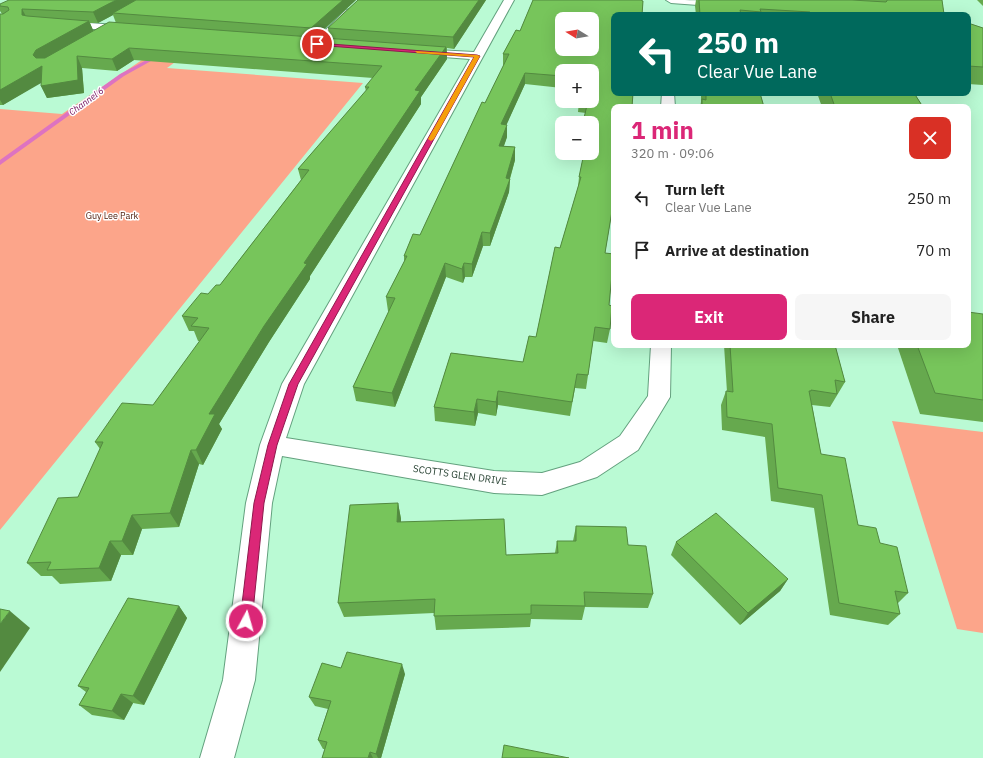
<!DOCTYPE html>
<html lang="en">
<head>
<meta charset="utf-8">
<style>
  body { margin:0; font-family:"IBM Plex Sans",sans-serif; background:#f6f6f6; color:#222; height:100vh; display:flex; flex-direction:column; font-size:15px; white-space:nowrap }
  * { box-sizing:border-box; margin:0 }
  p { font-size:13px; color:#767676 }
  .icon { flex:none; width:22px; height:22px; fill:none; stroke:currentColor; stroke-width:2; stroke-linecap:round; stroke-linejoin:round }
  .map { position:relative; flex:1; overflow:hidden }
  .side { position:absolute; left:611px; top:104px; width:360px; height:244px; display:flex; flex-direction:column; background:#fff; border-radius:8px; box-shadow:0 4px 16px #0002 }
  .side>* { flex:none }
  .top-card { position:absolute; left:611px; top:12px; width:360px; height:84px; border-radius:8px; box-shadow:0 4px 16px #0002; background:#00695c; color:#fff; overflow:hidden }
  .needle { width:26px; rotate:281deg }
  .controls { position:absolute; left:555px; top:12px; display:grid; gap:8px }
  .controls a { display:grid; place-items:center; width:44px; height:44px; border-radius:8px; background:#fff; box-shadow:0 4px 16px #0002; font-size:20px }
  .pin { position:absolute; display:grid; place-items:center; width:34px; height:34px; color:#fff; margin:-17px; border:2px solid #fff; border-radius:50%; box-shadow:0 1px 4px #0007 }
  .me { position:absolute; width:44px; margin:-22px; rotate:6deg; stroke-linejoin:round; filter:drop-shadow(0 0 3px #0008) }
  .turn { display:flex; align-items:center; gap:14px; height:84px; padding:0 20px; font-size:18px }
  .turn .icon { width:52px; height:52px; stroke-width:2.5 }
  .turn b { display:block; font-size:28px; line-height:34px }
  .round { display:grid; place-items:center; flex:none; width:42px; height:42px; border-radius:8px; background:#f6f6f6 }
  .headline { display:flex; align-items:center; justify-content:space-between; height:68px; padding:0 20px }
  h1 { font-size:24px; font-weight:700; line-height:30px; color:#db2777 }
  .action { display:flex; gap:8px; margin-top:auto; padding:8px 20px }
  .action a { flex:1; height:46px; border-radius:8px; background:#db2777; color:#fff; font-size:16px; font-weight:700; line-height:46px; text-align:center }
  .action a+a { background:#f6f6f6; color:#222 }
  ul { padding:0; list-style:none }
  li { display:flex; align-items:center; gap:12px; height:52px; padding:0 20px }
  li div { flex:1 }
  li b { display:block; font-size:15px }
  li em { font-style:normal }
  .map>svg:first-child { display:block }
</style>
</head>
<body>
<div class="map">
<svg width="983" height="758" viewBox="0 0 983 758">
  <rect width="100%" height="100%" fill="#bafad4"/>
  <!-- green -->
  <g fill="#fca58a">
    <polygon points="173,39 189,52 167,68 363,83 0,530 0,109 62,114"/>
    <polygon points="892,421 983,432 983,633 957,629"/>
  </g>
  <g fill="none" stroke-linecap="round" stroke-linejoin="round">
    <!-- stream -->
    <polygon fill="#dd73c1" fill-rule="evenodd" points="156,55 160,56 124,76 0,165 0,160 120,74"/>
    <defs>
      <g id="minor">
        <polygon points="504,0 514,0 304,384 286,438 494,471 542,473 580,462 620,436 648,396 651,345 671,345 670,397 638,450 597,477 542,495 494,493 282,456 272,503 255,680 234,758 200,758 223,680 246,503 260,445 282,384 470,59 417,55 413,54 411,52 413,50 417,49 474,52"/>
        <path d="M666,0C678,0 723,0 730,4L725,7L671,3Z"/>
        <polygon points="350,9 354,10 355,12 354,14 321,46 313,46 311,44 313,42 346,10"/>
        <polygon points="62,21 129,26 134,29 129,32 58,26 57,24"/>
        <polygon points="662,93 674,93 675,107 661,107"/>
      </g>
    </defs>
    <!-- minor casing -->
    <use href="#minor" stroke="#63a17e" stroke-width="2"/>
    <!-- minor -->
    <use href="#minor" fill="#fff" fill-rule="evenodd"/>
  </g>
  <!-- wall -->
  <g fill="#66a94e" fill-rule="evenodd">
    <path d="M356,0L316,37L329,38L328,28L358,0H486L454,49L447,48V59L421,97V104L310,276V279L269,342L219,424L222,429L203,465L199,464L179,527L142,529L133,555H121L111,581L60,584L52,576H41L27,563L78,497L100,449L95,442L153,405L200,341H198L194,331H189L182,316L220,285L301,180L298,169L366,91L365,87L373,78L134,60L117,71L82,68L84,93L47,98L41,86V82L3,105H0V14H2L0,11V4ZM113,15L116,23L93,31L90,23H98Z"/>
    <path d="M533,0H642V1H643L642,15H614V93H633L632,107H614V200L605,253L614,254L609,305L612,306L610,329L607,343L593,341L586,389L575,388L570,416L498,405L496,416L478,413L475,426L435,421L434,407L451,353L523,362L529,336L536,337L555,247L560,248L578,187L579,177L584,153H592V123H584L586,113L578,112L579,101H592V71H562V88L525,84L506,125L507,137L504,146L515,147V160L510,179L509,192L490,246H483L472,277H465L463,283L446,277L395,407L356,401L353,387L389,311H388L386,297L404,262V256L413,234L420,235L482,102L485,103L504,65H503V54L516,30L520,31ZM562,19H592V49H562Z"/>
    <polygon points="696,0 942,0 944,14 947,15 696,15 695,6"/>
    <polygon points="977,0 983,0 983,6"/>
    <polygon points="968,23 983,28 983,85 968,84"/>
    <polygon points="701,93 760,93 764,107 700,107 701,102"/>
    <polygon points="817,93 914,93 923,107 822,107"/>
    <polygon points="983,314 983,422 920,414 897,345 968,345"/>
    <polygon points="724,345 835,345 845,382 830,407 812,405 821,454 858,525 880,543 908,593 897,604 900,614 888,625 830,615 814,508 771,501 765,437 722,430 721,405 726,391 727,392"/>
    <polygon points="398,503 401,519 401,522 506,555 555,553 557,541 573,541 576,526 628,545 653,594 648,608 585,607 582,620 531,619 530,627 436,630 434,613 344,617 338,603"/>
    <polygon points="676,542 788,579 780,591 740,625 671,555"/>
    <polygon points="179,606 187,618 144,705 133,703 124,720 92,715 79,705 86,692 78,686"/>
    <polygon points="341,668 405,674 381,758 322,758 325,749 323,749 318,740 328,709 315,706 309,697"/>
  </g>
  <!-- shaded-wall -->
  <g fill="#538a40">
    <polygon points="116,0 140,0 113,13 113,15 98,23 93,12"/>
    <polygon points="343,0 356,0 313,39 311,28"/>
    <polygon points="479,0 486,0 454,49 453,37"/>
    <polygon points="22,9 28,20 22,15"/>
    <polygon points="89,21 94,32 39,67 33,55 36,50"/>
    <polygon points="446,47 447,59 421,97 421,104 310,276 310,279 269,342 219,424 222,429 203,465 196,450 209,414 264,326 415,90"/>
    <polygon points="129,48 134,60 117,71 112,59"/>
    <polygon points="77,56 82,68 84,93 47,98 41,86"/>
    <polygon points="42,66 48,79 3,105 0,100 0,90"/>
    <polygon points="525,73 525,84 501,137 501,124"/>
    <polygon points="507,125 507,137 499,159 499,146"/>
    <polygon points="515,147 515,160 509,181 510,179 509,192 490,246 490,233"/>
    <polygon points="482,232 483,246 472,277 472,264"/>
    <polygon points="445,263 446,277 395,407 392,393"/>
    <polygon points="464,263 465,277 463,283 462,269"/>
    <polygon points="498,391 498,405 496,416 496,402"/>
    <polygon points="477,399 478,413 475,426 474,412"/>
    <polygon points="191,450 199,464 179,527 170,513"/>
    <polygon points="398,503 401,519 400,537 397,522"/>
    <polygon points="132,515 142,529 133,555 122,541"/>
    <polygon points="110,541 121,555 111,581 99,568"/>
    <polygon points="788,579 780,591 740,625 748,613"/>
    <polygon points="179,606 187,618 144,705 133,696"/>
    <polygon points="10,611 30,628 0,672 0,624"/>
    <polygon points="402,664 405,674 381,758 378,758 376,754"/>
    <polygon points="121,694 133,703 124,720 112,711"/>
    <polygon points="370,752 373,758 368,758"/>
  </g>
  <!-- building -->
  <g fill="#77c55b" stroke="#538a40" fill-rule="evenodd">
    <polygon points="9,0 116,0 93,12 22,9 22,15 27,16 89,21 36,50 33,55 36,58 45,58 109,22 446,47 415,90 420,91 304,263 307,264 264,326 209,414 215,414 196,450 191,450 170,513 132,515 122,541 110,541 99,568 47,570 51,562 27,563 58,498 78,497 103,442 95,442 122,403 153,405 209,328 191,326 198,318 182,316 201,293 208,294 216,285 220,285 309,170 298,169 369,87 365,87 382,66 129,48 112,59 77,56 78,80 41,86 42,66 0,90 0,14 3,14 9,10 8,7 0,6 0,4"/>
    <polygon points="136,0 343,0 311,28 113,13"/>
    <polygon points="358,0 479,0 453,37 328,28"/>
    <path d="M533,0H642V1H643L642,15H614V93H633L632,107H614V199L605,253L614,254L609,305L612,306L610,329L595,327L588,375L577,374L572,402L498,391L496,402L477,399L474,412L434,407L451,353L523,362L529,336L536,337L555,247L560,248L581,177H579L584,153H592V123H588L589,119L584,118L588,101H584H592V71H562V76L525,73L501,124L507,125L499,146L515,147L506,178L510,179L490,233L482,232L472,264L464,263L462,269L445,263L392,393L353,387L395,298L386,297L407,256H404L413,234L420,235L482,102L485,103L509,54H503L516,30L520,31ZM562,19H592V49H562Z"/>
    <polygon points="699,0 852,0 886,2 887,1 887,0 942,0 944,14 947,15 811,15 810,12 760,9 761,12 740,10 741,15 700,15"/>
    <polygon points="968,23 983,28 983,67 968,66"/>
    <polygon points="706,93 760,93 764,107 702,107 702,99 706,100"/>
    <polygon points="830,93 914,93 923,107 835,107"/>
    <polygon points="968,312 983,314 983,400 935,393 917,345 968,345"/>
    <polygon points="730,345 835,345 845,382 835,380 837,394 811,390 811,391 809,391 821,454 845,458 858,525 876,528 880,543 897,547 908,593 895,591 900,614 839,603 822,495 778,488 772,424 727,417 726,391 733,392"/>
    <polygon points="398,503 397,522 504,519 506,555 558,553 557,541 576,541 576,526 626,527 628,545 646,546 653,594 584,592 585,606 531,605 531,614 434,616 435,599 338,603 350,505"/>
    <polygon points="716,513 788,579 748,613 676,542"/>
    <polygon points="128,598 179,606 133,696 121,694 112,711 79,705 89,688 78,686"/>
    <polygon points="0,609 10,611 0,624"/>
    <polygon points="347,652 402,664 376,754 370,752 368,758 322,758 327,742 318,740 331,701 309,697 322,663 341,668"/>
    <polygon points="504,745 569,758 502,758"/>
  </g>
  <!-- route -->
  <polygon fill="#db2777" stroke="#8e194d" points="317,43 477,55 480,56 298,384 277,445 264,503 252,621 250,625 246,627 242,625 240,621 254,503 268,445 289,384 474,57 315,45"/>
  <!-- slow -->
  <polygon fill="#f59e0b" points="415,51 477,55 480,56 434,139 431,141 428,139 474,57 417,53"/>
  <g text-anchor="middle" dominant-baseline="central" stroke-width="3" stroke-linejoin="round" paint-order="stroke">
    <!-- far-water labels -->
    <g font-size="9" font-style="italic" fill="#6e095a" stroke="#fff">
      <text transform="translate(86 101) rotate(-36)">Channel 6</text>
    </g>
    <!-- far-park labels -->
    <g font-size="9" fill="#512111" stroke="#fff">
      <text x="112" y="215">Guy Lee Park</text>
    </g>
    <!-- street labels -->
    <g font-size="10" fill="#294334" stroke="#fff">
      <text transform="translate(460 475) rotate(8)">SCOTTS GLEN DRIVE</text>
    </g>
  </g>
</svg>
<div class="controls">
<a><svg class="needle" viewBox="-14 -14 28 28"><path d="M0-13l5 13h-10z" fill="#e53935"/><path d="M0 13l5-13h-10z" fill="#767676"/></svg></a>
<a>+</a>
<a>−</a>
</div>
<div class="pin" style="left:317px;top:44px;background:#d93025"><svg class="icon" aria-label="arrive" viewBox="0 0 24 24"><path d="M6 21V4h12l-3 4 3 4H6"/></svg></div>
<svg class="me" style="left:246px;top:621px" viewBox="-20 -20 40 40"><circle r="17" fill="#db2777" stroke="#fff" stroke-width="3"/><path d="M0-11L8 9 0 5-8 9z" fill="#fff"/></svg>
<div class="top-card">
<div class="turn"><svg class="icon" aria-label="left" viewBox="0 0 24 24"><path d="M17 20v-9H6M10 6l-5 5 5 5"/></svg><div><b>250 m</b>Clear Vue Lane</div></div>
</div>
<section class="side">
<div class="headline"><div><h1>1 min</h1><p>320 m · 09:06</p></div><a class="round" style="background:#d93025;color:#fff"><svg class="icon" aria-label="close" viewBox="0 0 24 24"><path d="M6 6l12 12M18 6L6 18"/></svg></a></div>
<ul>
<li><svg class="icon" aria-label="left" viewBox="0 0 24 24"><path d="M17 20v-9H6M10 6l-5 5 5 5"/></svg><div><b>Turn left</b><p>Clear Vue Lane</p></div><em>250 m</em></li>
<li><svg class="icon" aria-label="arrive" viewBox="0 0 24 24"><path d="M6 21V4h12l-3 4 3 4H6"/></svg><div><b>Arrive at destination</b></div><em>70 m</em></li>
</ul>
<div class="action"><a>Exit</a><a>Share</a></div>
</section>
</div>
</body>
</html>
